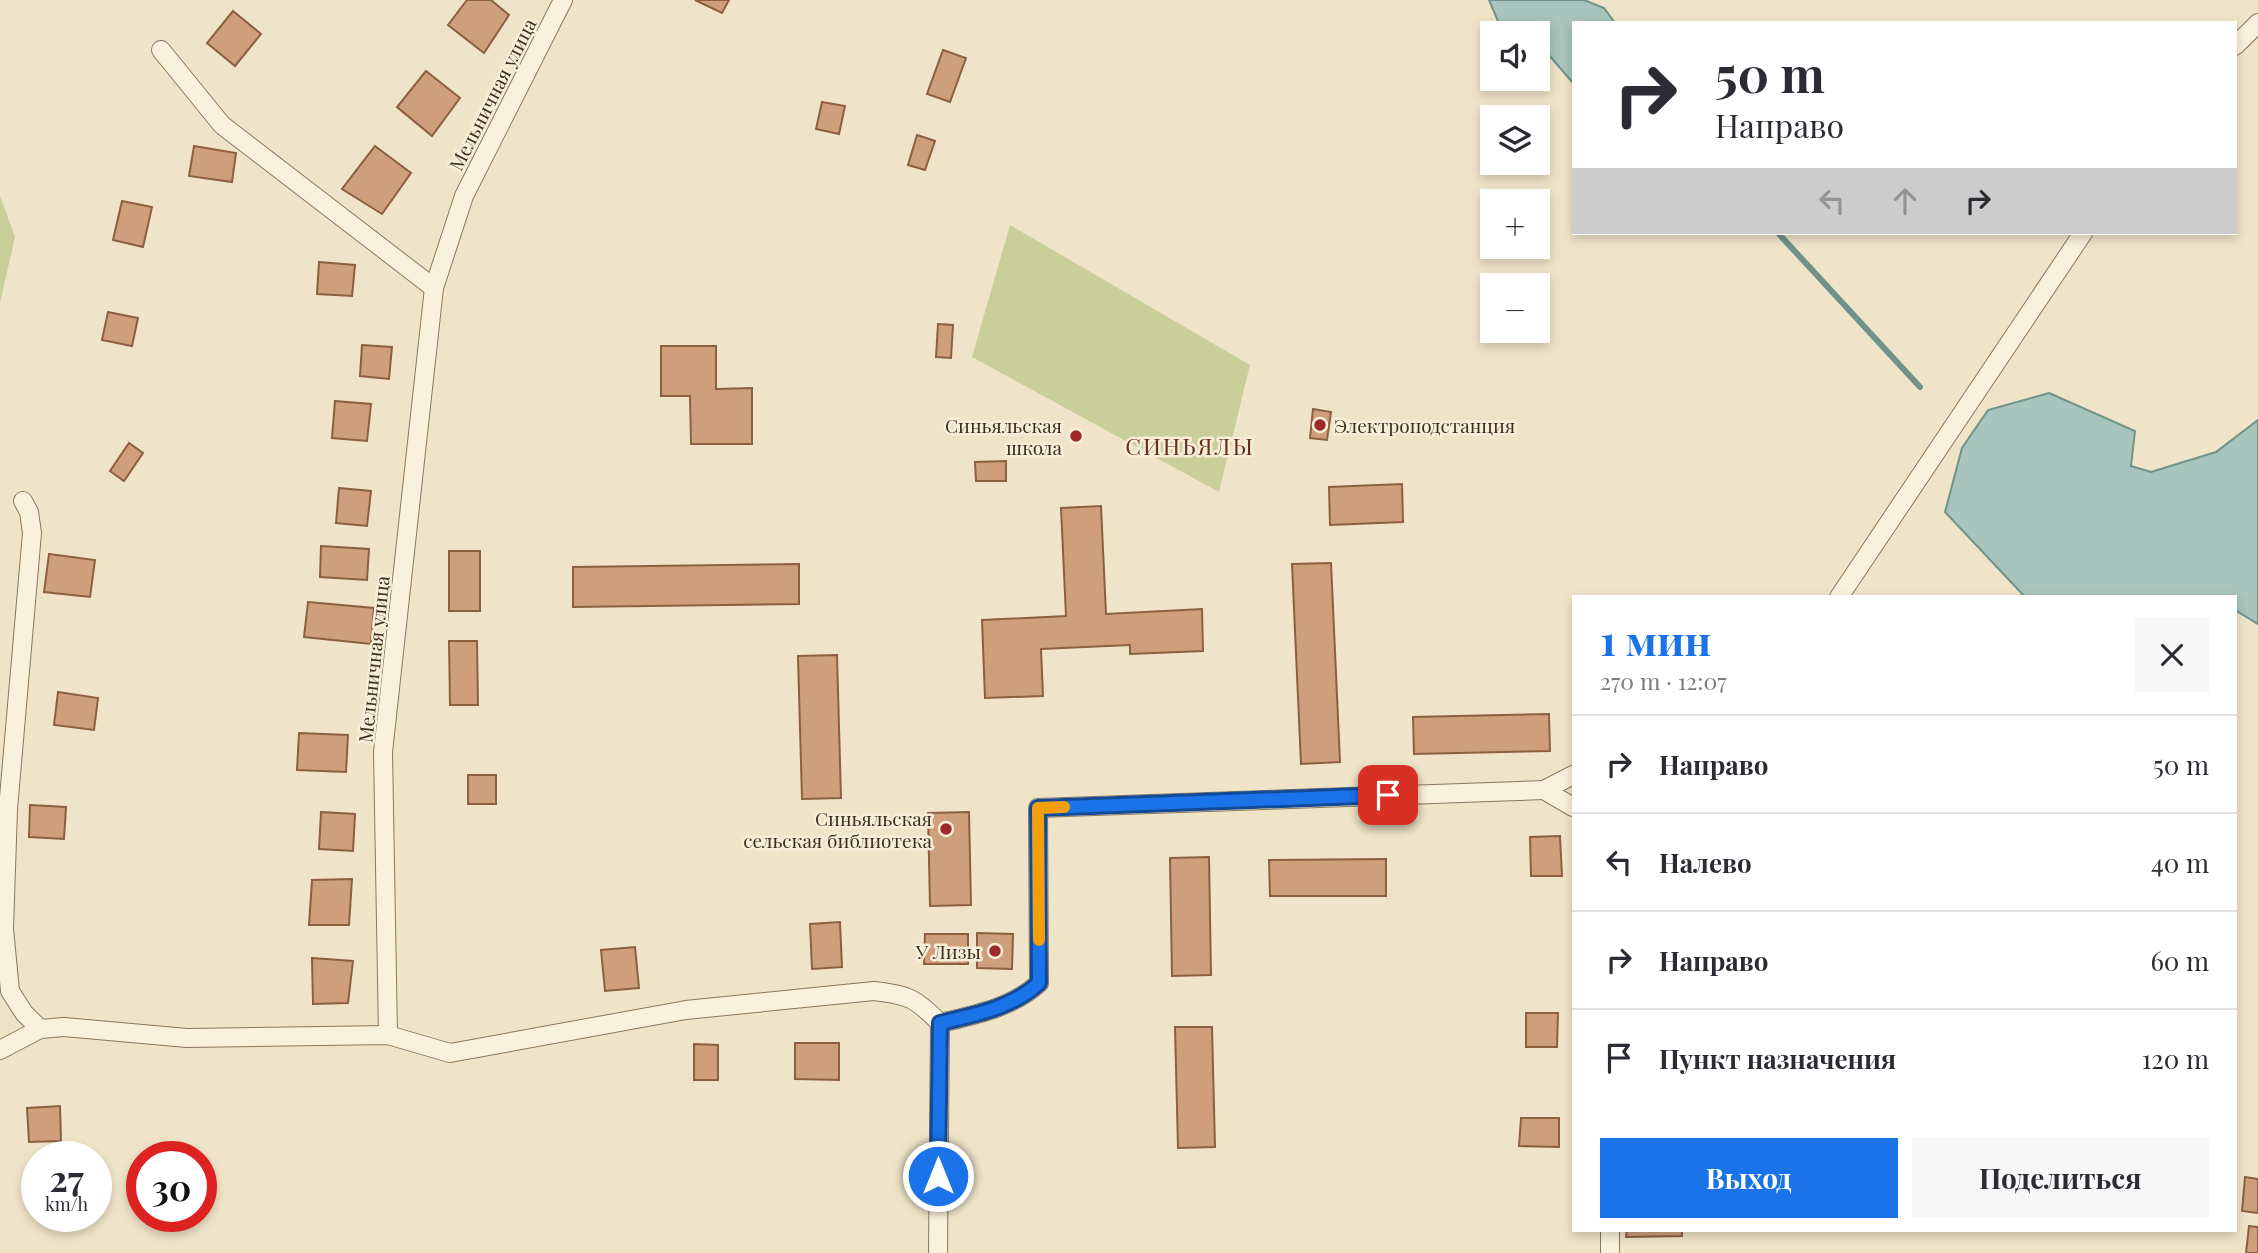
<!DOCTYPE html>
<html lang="ru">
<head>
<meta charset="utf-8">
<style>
  body { margin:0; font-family:"Playfair Display",serif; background:#f7f7f7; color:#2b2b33; height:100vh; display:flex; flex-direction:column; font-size:26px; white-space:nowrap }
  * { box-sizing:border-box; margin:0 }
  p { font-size:23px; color:#7c7c81 }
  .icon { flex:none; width:38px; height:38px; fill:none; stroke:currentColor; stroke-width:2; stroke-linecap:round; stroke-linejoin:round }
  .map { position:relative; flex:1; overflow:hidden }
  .side { position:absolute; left:1572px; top:595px; width:665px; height:637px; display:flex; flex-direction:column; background:#fff; border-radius:0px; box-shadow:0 4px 10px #0003 }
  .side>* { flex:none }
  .top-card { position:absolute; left:1572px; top:21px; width:665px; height:214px; border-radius:0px; box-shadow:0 4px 10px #0003; background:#fff; color:#2b2b33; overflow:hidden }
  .buttons { position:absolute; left:1480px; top:21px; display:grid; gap:14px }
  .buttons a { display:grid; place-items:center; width:70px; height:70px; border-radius:0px; background:#fff; box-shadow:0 4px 10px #0003; font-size:35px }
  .speed { position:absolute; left:21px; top:1141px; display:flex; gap:14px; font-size:35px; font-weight:700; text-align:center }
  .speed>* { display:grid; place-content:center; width:91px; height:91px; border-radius:50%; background:#fff; box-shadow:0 4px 10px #0003; line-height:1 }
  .speed small { font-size:18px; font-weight:400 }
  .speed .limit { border:10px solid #d22; background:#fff; color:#111 }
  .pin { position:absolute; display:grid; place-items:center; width:60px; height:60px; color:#fff; margin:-30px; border-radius:14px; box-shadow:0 4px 10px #0006 }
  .me { position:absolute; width:77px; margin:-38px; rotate:0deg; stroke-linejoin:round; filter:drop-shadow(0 0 5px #0008) }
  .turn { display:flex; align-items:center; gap:24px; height:147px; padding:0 28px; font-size:32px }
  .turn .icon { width:91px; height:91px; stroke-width:2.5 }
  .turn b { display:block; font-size:49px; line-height:60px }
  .lanes { display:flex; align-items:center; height:66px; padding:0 28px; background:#0003; justify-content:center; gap:35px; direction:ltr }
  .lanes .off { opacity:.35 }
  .round { display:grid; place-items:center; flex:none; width:74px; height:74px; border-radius:0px; background:#f7f7f7 }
  .head { display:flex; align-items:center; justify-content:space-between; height:119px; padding:0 28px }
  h1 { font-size:42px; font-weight:700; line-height:52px; color:#1a73e8 }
  .action { display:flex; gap:14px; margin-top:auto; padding:14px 28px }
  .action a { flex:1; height:80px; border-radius:0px; background:#1a73e8; color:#fff; font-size:28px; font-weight:700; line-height:80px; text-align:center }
  .action a+a { background:#f7f7f7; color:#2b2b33 }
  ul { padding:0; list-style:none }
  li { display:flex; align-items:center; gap:21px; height:98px; padding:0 28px; border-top:2px solid #e1e1e2 }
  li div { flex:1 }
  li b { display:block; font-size:26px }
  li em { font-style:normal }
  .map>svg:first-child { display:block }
</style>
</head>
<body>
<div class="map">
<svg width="2258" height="1253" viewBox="0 0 2258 1253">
  <rect width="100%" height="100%" fill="#f0e4c8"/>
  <!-- green -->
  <g fill="#c9cf9b">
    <polygon points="0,196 15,237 0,303"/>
    <polygon points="1010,225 1250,365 1219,492 972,357"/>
  </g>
  <!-- water -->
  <g fill="#a9c4bc" stroke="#6f938a" stroke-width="2">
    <polygon points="1489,0 1584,0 1604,8 1615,23 1573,23 1573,83 1542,47 1538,46 1538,33 1503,33"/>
    <polygon points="2049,393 2135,431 2131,466 2151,472 2216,452 2258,420 2258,624 2235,610 2235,597 2025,597 1945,512 1962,448 1988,410"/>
  </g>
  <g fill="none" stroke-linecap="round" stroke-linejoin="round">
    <!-- stream -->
    <polyline stroke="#6f938a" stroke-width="6" points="1778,233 1920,387"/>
  </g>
  <!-- building -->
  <g fill="#cf9f7d" stroke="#8d5f41" stroke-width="2">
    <polygon points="467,0 491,0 509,15 484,53 448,25"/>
    <polygon points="695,0 729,0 722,13"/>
    <polygon points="233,11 261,34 235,66 207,43"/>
    <polygon points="943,50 966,58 950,102 927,94"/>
    <polygon points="426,71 460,98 432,136 397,107"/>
    <polygon points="822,102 845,106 839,134 816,129"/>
    <polygon points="917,135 935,141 925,170 908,165"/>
    <polygon points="194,146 236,153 232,182 189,176"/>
    <polygon points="375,146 411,173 382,214 342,189"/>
    <polygon points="122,201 152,207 143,247 113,240"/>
    <polygon points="319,262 355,265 352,296 317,294"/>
    <polygon points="108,312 138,318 132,346 102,340"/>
    <polygon points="938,324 953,325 951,358 936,357"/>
    <polygon points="362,345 392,347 389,379 360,376"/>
    <polygon points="661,346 716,346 716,389 752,388 752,444 691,444 690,396 661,396"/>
    <polygon points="335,401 371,404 367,441 332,438"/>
    <polygon points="1313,409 1331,412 1327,440 1310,438"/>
    <polygon points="129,443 143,453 124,481 110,471"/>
    <polygon points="1006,461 1006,481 976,481 975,462"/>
    <polygon points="1402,484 1403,522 1330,525 1329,487"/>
    <polygon points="339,488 371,491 367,526 336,523"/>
    <polygon points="1101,506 1106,614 1202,609 1203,651 1130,654 1130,645 1041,649 1043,696 985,698 982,620 1066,616 1061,508"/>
    <polygon points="321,546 369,549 367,580 320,577"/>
    <rect x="449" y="551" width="31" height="60"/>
    <polygon points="49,554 95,560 90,597 44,592"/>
    <polygon points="1331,563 1340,762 1301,764 1292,564"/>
    <polygon points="799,564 799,604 573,607 573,567"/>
    <polygon points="308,602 374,608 371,644 304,637"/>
    <polygon points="449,641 477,641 478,705 450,705"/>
    <polygon points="837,655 841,798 802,799 798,656"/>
    <polygon points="58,692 98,698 94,730 54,725"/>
    <polygon points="1549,714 1550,751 1414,754 1413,717"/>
    <polygon points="299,733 348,735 346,772 297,770"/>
    <rect x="468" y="775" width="28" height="29"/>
    <polygon points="30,805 66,807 64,839 29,837"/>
    <polygon points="321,812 355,814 353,851 319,849"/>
    <polygon points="969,812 971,905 930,906 928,813"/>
    <polygon points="1560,836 1562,876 1531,876 1530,837"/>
    <polygon points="1209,857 1211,975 1172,976 1170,858"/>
    <polygon points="1386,859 1386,896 1270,896 1269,860"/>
    <polygon points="352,879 349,925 309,925 312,880"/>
    <polygon points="840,922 842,967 812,969 810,924"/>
    <polygon points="977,933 1013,934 1012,969 977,968"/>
    <polygon points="925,934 968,934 968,964 924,964"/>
    <polygon points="635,947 639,988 605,991 601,950"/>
    <polygon points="312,958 353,961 348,1003 313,1004"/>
    <polygon points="1526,1013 1558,1013 1557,1047 1526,1047"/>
    <polygon points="1175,1027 1212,1027 1215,1147 1178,1148"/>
    <polygon points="795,1043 839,1043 839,1080 795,1079"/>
    <polygon points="694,1044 718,1045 718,1080 694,1080"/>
    <polygon points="60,1106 61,1141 29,1142 27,1108"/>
    <polygon points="1521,1118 1559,1118 1559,1147 1519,1146"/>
    <polygon points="2245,1177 2258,1179 2258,1213 2242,1211"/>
    <polygon points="2249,1226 2258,1227 2258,1253 2246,1253"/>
    <polygon points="1627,1230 1682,1230 1682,1236 1626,1237"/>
  </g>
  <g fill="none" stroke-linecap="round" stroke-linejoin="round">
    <defs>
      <g id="minor">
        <polyline points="2235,46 2258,23"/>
        <polyline points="161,50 222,125 434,288"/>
        <polyline points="23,501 29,512 32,533 8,809 4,929 10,991 24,1013 40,1029"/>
        <polyline points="1839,597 2083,233"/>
        <polyline points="1544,790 1573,807"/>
        <path d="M940,1023C974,1015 1012,1008 1039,983L1038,808L1544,790L1573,775"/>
        <polyline points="388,1035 383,752 434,288 464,196 563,0"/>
        <path d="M0,1050L40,1029L64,1027L187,1038L388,1035L450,1053L686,1010L874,991C909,995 915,998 940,1023L938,1253"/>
        <polyline points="1610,1253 1610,1230"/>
      </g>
    </defs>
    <!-- minor casing -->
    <use href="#minor" stroke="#8d765c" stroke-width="20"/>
    <!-- minor -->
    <use href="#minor" stroke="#faf1dc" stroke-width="18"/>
  </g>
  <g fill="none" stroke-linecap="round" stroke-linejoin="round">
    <defs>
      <path id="route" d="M938,1176L940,1023C974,1015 1012,1008 1039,983L1038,808L1388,795"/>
    </defs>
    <!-- route casing -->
    <use href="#route" stroke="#114b97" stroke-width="18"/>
    <!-- route -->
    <use href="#route" stroke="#1a73e8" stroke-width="12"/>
    <!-- slow -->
    <polyline stroke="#f59e0b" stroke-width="12" points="1039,940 1038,808 1064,807"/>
  </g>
  <!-- markers -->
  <g fill="#9e2a2b" stroke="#f7eed8" stroke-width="2.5">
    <circle cx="1320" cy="425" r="7"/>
    <circle cx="1076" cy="436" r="7"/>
    <circle cx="946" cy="829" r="7"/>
    <circle cx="995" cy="951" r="7"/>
  </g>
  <g text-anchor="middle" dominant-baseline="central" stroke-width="5" stroke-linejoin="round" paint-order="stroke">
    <!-- street labels -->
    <g font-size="19" fill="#3d2e20" stroke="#f7eed8">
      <text transform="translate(492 94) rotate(-63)">Мельничная улица</text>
      <text transform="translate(373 659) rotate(-84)">Мельничная улица</text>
    </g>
    <!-- poi labels -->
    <g font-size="19" fill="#3d2e20" stroke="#f7eed8" text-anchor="end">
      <text x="1062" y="425">Синьяльская<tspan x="1062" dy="22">школа</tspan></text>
      <text x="1334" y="425" text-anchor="start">Электроподстанция</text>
      <text x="932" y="818">Синьяльская<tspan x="932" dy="22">сельская библиотека</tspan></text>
      <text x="981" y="951">У Лизы</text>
    </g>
    <!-- quarter labels -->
    <g font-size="23" letter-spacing="2" fill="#6b2e1e" stroke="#f7eed8">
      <text x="1190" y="445">СИНЬЯЛЫ</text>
    </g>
  </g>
</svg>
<div class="buttons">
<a><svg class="icon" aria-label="sound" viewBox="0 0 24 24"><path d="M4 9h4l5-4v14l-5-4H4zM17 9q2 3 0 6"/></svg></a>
<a><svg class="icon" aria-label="layers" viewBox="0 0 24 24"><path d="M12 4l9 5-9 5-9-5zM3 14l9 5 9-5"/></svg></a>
<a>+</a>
<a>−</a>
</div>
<div class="speed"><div>27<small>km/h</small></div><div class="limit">30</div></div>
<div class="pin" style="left:1388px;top:795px;background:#d93025"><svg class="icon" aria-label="arrive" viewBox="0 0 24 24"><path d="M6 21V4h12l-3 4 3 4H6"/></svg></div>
<svg class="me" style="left:938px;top:1176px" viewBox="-20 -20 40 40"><circle r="17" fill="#1a73e8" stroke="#fff" stroke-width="3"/><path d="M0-11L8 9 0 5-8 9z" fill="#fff"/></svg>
<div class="top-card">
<div class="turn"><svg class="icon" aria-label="right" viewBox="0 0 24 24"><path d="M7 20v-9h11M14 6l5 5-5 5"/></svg><div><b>50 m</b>Направо</div></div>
<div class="lanes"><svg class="icon off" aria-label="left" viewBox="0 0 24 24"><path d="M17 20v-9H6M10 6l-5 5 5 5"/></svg><svg class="icon off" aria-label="ahead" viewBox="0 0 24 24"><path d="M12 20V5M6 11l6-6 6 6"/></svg><svg class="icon" aria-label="right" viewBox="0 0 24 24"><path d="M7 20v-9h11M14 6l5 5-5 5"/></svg></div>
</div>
<section class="side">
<div class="head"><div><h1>1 мин</h1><p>270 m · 12:07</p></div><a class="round"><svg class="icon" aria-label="close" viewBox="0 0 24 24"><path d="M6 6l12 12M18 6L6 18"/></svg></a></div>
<ul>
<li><svg class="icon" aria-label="right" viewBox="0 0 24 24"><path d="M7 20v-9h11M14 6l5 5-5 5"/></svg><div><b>Направо</b></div><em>50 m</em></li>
<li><svg class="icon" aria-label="left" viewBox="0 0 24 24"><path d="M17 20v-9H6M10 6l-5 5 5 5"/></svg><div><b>Налево</b></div><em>40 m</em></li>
<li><svg class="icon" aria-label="right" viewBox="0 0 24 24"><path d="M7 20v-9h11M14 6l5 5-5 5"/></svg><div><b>Направо</b></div><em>60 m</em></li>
<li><svg class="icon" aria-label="arrive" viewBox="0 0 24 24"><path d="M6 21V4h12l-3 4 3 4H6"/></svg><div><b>Пункт назначения</b></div><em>120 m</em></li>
</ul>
<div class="action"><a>Выход</a><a>Поделиться</a></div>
</section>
</div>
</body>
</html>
